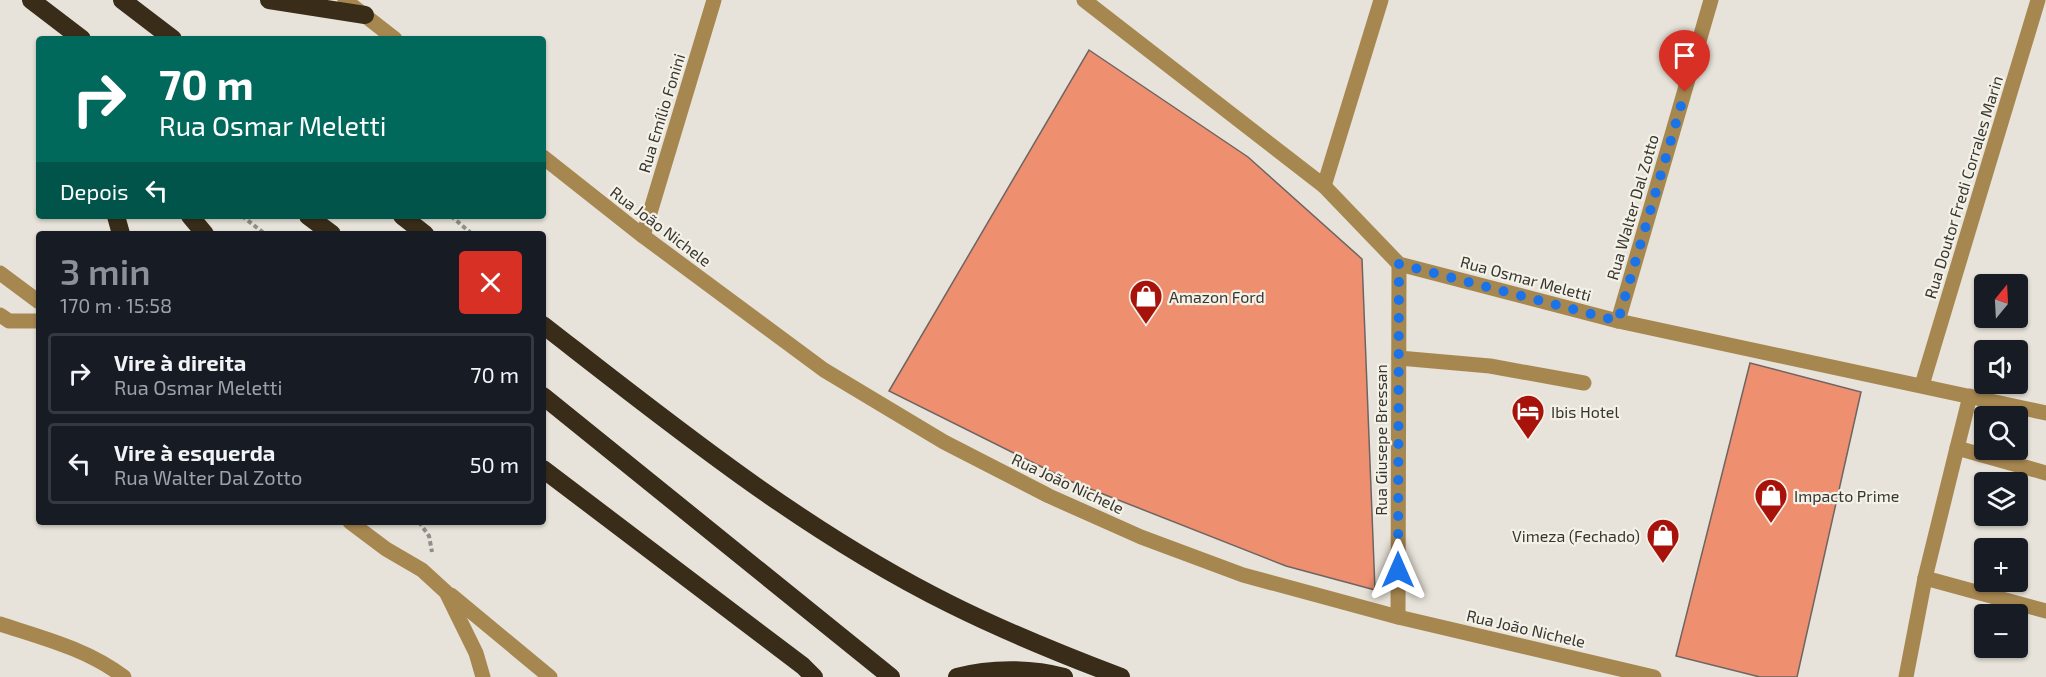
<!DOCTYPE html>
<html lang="pt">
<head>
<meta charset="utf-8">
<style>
  body { margin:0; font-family:"Exo 2",sans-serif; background:#20242c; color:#f1f3f6; height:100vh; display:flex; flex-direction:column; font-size:22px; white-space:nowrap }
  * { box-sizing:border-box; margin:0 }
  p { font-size:20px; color:#9ea1a6 }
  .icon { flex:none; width:33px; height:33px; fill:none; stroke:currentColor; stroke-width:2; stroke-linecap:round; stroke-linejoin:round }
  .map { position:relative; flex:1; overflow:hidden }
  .drawer { position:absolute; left:36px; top:231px; width:510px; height:294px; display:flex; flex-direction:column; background:#171b24; border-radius:6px; box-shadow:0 2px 4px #0004 }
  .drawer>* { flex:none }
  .guide { position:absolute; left:36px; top:36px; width:510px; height:183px; border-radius:6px; box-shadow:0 2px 4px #0004; background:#00695c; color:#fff; overflow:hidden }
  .needle { width:39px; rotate:18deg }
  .buttons { position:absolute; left:1974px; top:274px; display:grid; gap:12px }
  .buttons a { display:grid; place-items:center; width:54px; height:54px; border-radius:6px; background:#171b24; box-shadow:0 2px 4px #0004; font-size:30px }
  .pin { position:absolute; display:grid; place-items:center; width:51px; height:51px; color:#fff; margin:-62px -26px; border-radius:50% 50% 50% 0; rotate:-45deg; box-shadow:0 0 6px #0007 }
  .pin .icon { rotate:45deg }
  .me { position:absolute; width:66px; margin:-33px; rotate:0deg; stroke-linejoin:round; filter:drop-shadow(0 0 4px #0008) }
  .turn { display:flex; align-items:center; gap:21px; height:126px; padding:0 24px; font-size:27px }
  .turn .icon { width:78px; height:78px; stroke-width:2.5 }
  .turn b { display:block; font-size:42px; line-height:51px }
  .then { display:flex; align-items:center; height:57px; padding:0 24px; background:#0003; gap:12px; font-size:22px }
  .round { display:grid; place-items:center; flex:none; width:63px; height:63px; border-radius:6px; background:#20242c }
  .overview { display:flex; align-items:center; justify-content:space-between; height:102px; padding:0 24px }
  h1 { font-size:36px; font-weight:600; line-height:45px; color:#8c9099 }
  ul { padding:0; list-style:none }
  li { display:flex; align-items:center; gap:18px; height:81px; margin:0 12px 9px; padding:0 12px; border:3px solid #363941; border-radius:6px }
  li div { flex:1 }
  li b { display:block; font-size:22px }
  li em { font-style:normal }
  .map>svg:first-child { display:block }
</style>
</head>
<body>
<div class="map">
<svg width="2046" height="677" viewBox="0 0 2046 677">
  <rect width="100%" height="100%" fill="#e7e3da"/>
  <!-- building -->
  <g fill="#ee8f70" stroke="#6e6461" stroke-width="1.5">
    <polygon points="1089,50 1248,157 1362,259 1375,590 1286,566 1070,481 889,391"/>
    <polygon points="1750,363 1861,392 1797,677 1760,677 1676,656"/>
  </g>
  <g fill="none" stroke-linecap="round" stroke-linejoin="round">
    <!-- path -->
    <g stroke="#918e87" stroke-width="4" stroke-dasharray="4.5 3" stroke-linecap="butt">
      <polyline points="242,216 265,234"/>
      <polyline points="451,216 472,234"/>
      <polyline points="419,522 429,536 432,552"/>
    </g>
    <!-- minor -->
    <g stroke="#a78750" stroke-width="15">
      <polyline points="345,0 395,39"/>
      <polyline points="1084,0 1324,186 1399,264 1618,321 2046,413"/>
      <polyline points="543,157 643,236 824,370 944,442 1049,496 1141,537 1243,575 1398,617 1654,677"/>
      <polyline points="1324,186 1381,0"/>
      <polyline points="643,236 714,0"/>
      <polyline points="0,273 39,302"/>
      <polyline points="0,315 9,321 39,321"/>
      <polyline points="1618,321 1711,0"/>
      <polyline points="1399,358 1490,366 1584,383"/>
      <polyline points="1922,385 2038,0"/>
      <polyline points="1970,396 1957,448 2046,473"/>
      <polyline points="350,522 386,549 422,570 446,592 476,653 483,677"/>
      <polyline points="1925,578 2046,611"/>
      <polyline points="451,595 550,677"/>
      <polyline points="1398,617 1399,264"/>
      <path d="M0,624C43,638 87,649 124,677"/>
      <polyline points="1906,677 1925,578 1957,448"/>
    </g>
    <!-- highway -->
    <g stroke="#392d19" stroke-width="18">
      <polyline points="31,0 82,39"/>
      <polyline points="122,0 173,39"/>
      <polyline points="269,0 365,15"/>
      <polyline points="116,216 121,234"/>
      <polyline points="190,216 205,234"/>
      <polyline points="308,216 332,234"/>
      <polyline points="402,216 425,234"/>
      <path d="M543,325C673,426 803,531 950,604C1006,632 1063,655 1121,677"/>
      <polyline points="543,396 891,677"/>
      <polyline points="543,469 803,666 814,677"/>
      <path d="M957,677C990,668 1031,668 1064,677"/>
    </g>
  </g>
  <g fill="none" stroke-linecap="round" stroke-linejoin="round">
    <!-- route -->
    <polyline stroke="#1a73e8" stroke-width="10" stroke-dasharray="0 18" points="1398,570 1399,264 1618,321 1685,92"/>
  </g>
  <!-- icons -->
  <defs>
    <symbol id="shop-pin" viewBox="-11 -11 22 30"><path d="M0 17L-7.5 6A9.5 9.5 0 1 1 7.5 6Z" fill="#a7130b" stroke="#f4f1e7"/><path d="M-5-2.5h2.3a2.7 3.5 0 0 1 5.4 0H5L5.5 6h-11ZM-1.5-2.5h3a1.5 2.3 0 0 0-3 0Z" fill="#fff"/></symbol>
    <symbol id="hotel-pin" viewBox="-11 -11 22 30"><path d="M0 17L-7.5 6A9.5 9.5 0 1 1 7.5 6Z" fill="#a7130b" stroke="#f4f1e7"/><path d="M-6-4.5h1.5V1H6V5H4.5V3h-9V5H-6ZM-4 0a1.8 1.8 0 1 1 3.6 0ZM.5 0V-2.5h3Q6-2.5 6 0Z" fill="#fff"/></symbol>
  </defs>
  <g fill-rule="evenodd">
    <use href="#shop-pin" x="1127" y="277" width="38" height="52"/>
    <use href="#hotel-pin" x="1509" y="392" width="38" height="52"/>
    <use href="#shop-pin" x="1752" y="476" width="38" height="52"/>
    <use href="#shop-pin" x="1644" y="516" width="38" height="52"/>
  </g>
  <g text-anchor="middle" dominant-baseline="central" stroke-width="4.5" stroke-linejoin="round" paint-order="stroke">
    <!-- street labels -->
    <g font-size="16" fill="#383632" stroke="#f4f1e7">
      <text transform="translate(661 113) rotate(-73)">Rua Emílio Fonini</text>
      <text transform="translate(1963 187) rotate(-73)">Rua Doutor Fredi Corrales Marin</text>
      <text transform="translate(1632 207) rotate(-74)">Rua Walter Dal Zotto</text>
      <text transform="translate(661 226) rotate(37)">Rua João Nichele</text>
      <text transform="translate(1526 278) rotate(15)">Rua Osmar Meletti</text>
      <text transform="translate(1380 440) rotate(-90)">Rua Giusepe Bressan</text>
      <text transform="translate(1068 483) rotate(25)">Rua João Nichele</text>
      <text transform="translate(1526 628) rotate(13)">Rua João Nichele</text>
    </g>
    <!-- poi labels -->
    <g font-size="16" fill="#383632" stroke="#f4f1e7" text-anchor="start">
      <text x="1169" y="296">Amazon Ford</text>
      <text x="1551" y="411">Ibis Hotel</text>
      <text x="1794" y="495">Impacto Prime</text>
      <text x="1640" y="535" text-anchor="end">Vimeza (Fechado)</text>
    </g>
  </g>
</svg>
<div class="buttons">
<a><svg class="needle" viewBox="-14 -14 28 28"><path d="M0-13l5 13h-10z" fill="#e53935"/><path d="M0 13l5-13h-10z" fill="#9ea1a6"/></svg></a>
<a><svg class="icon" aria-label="sound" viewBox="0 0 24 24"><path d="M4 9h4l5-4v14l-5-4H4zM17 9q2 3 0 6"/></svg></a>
<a><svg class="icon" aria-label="search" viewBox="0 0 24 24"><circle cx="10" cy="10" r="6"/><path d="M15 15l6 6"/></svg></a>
<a><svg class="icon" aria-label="layers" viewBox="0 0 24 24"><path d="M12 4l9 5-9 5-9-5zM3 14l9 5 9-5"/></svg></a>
<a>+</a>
<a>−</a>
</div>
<div class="pin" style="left:1685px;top:92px;background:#d93025"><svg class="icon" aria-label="arrive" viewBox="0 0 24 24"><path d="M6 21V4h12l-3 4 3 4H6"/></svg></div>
<svg class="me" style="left:1398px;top:570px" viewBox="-20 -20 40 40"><path d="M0-17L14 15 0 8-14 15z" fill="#1a73e8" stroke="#fff" stroke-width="4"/></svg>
<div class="guide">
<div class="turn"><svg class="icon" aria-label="right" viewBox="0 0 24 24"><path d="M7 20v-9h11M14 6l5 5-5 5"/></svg><div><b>70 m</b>Rua Osmar Meletti</div></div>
<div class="then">Depois<svg class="icon" aria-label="left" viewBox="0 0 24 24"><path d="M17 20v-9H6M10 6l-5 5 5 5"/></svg></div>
</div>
<section class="drawer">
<div class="overview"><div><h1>3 min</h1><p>170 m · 15:58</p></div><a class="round" style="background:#d93025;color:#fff"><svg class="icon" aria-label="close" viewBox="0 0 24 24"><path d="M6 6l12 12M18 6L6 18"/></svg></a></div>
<ul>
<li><svg class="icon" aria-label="right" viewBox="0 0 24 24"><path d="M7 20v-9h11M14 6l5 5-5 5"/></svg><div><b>Vire à direita</b><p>Rua Osmar Meletti</p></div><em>70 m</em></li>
<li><svg class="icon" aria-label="left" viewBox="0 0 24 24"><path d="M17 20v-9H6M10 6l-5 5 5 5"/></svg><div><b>Vire à esquerda</b><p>Rua Walter Dal Zotto</p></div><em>50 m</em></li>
</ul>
</section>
</div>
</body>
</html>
